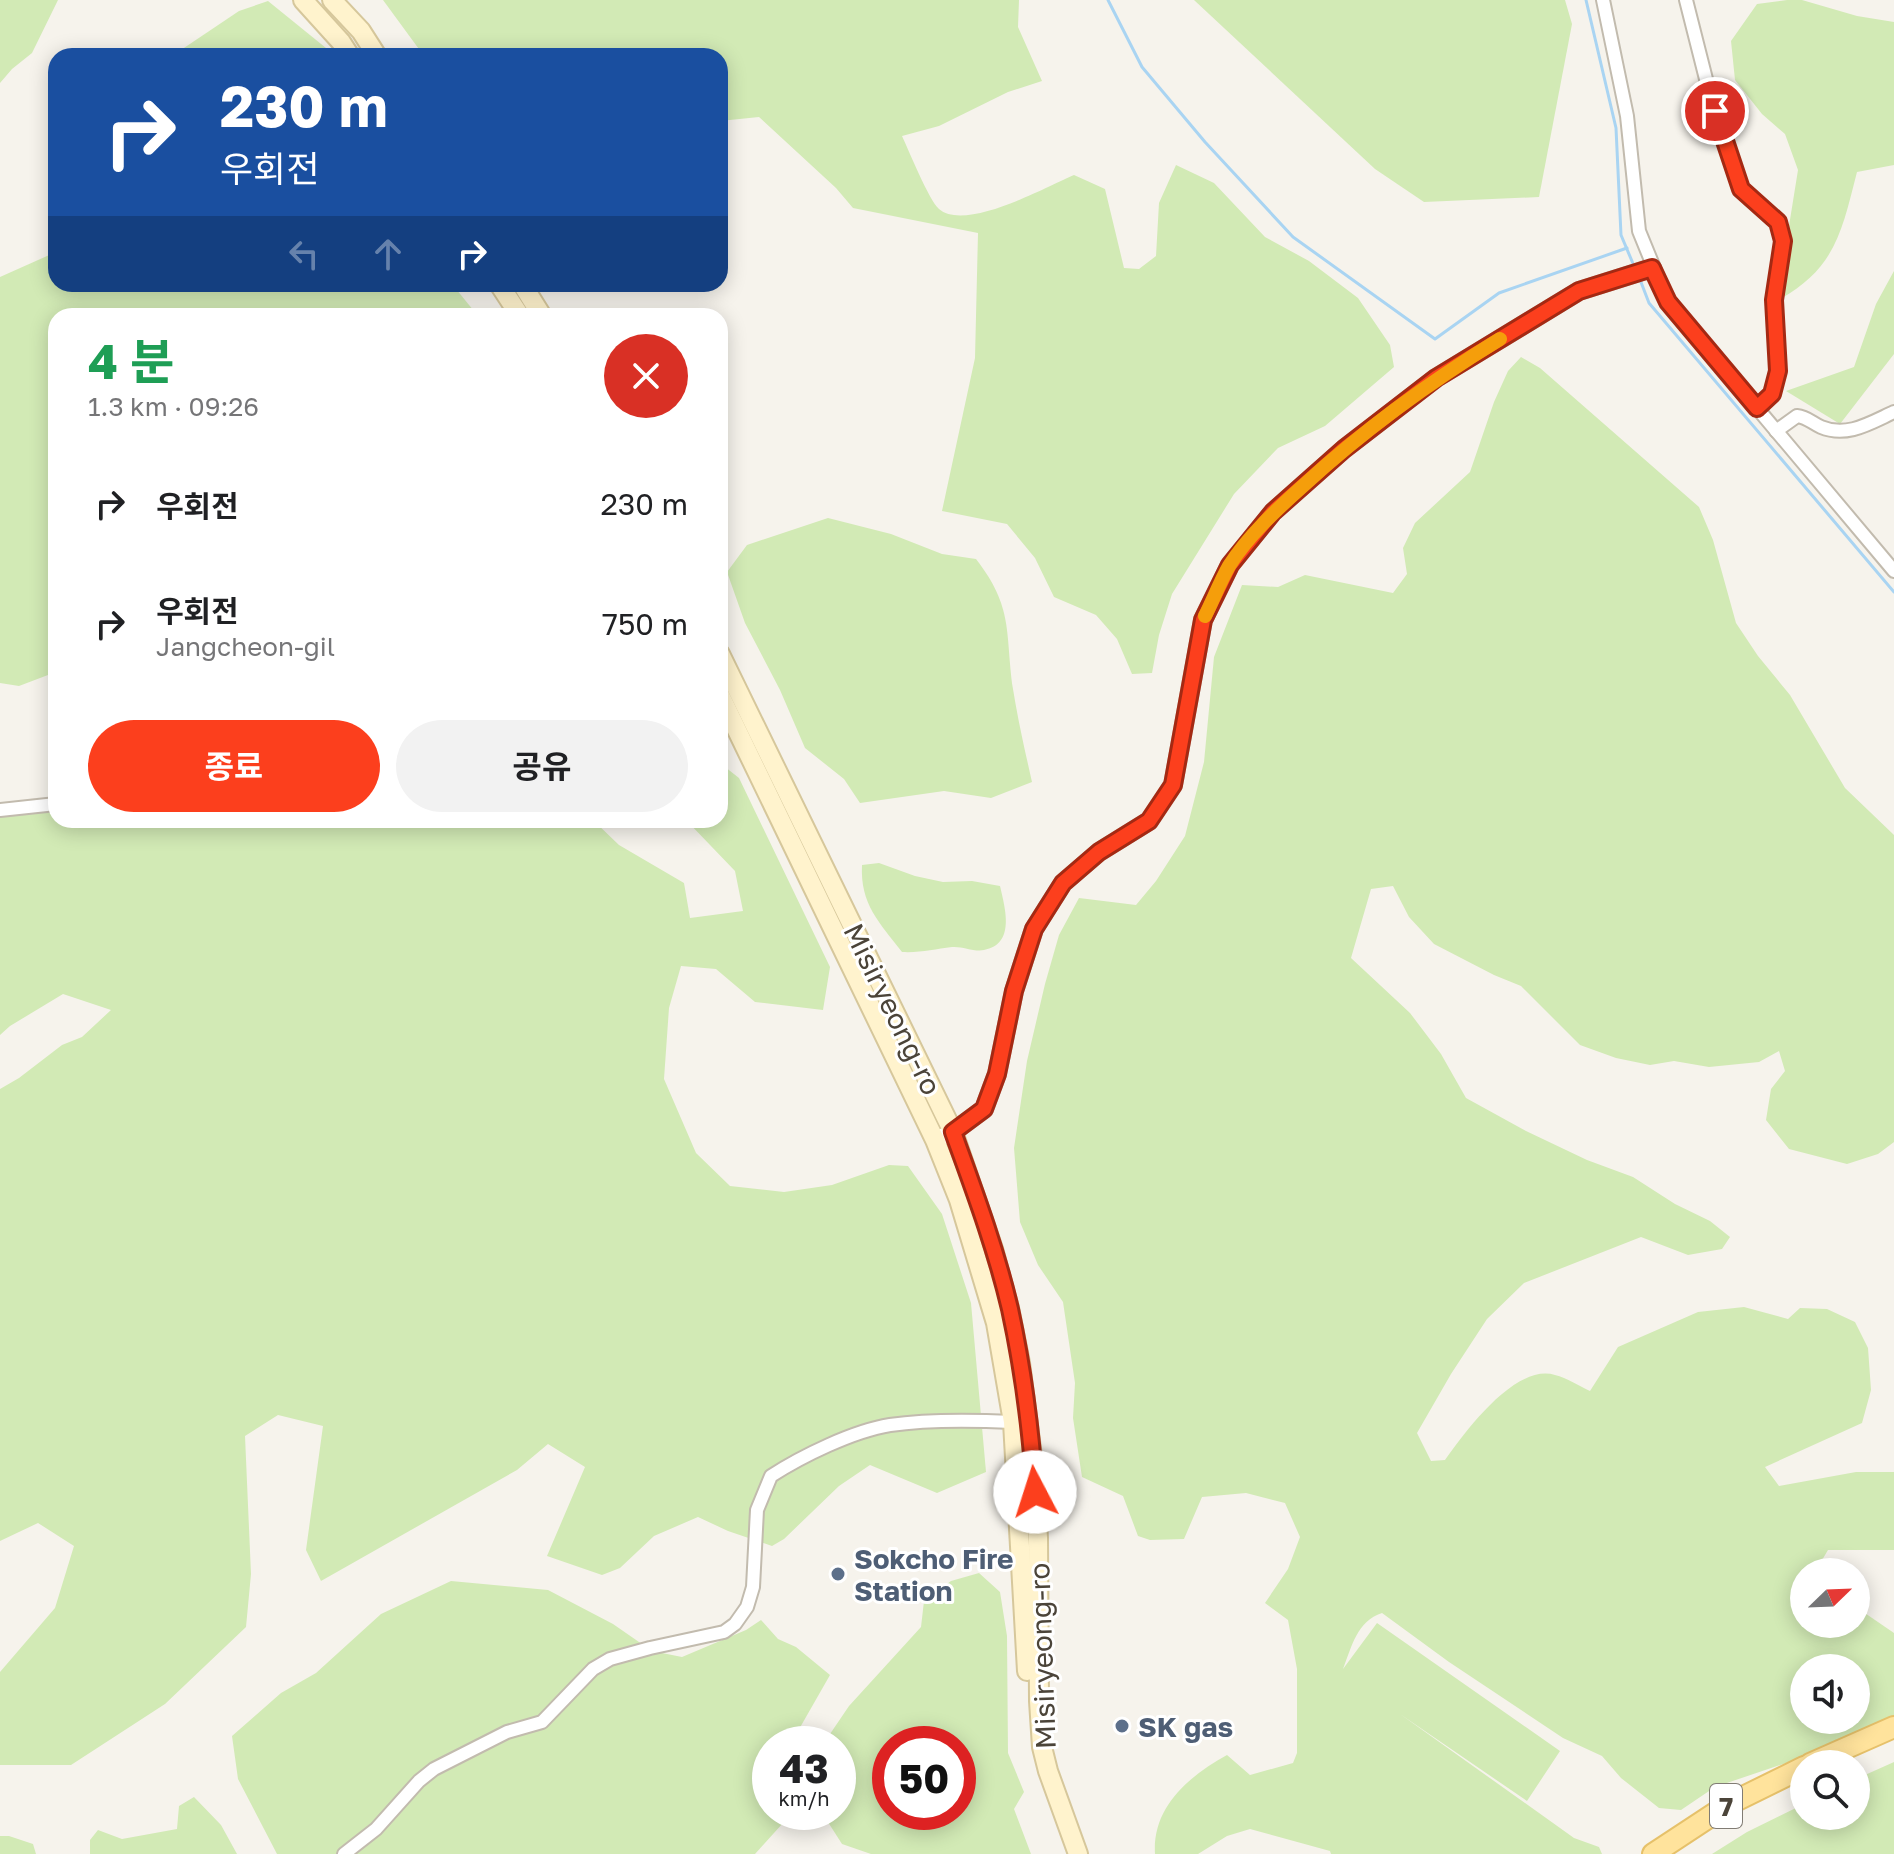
<!DOCTYPE html>
<html lang="ko">
<head>
<meta charset="utf-8">
<style>
  body { margin:0; font-family:"Golos Text","Noto Sans KR",sans-serif; background:#f2f2f2; color:#202124; height:100vh; display:flex; flex-direction:column; font-size:30px; white-space:nowrap }
  * { box-sizing:border-box; margin:0 }
  p { font-size:26px; color:#757577 }
  .icon { flex:none; width:44px; height:44px; fill:none; stroke:currentColor; stroke-width:2; stroke-linecap:round; stroke-linejoin:round }
  .map { position:relative; flex:1; overflow:hidden }
  .details { position:absolute; left:48px; top:308px; width:680px; height:520px; display:flex; flex-direction:column; background:#fff; border-radius:24px; box-shadow:0 4px 20px #0003 }
  .details>* { flex:none }
  .top-card { position:absolute; left:48px; top:48px; width:680px; height:244px; border-radius:24px; box-shadow:0 4px 20px #0003; background:#1a4fa0; color:#fff; overflow:hidden }
  .needle { width:52px; rotate:67deg }
  .buttons { position:absolute; left:1790px; top:1558px; display:grid; gap:16px }
  .buttons a { display:grid; place-items:center; width:80px; height:80px; border-radius:50%; background:#fff; box-shadow:0 4px 20px #0003; font-size:40px }
  .speed { position:absolute; left:752px; top:1726px; display:flex; gap:16px; font-size:40px; font-weight:700; text-align:center }
  .speed>* { display:grid; place-content:center; width:104px; height:104px; border-radius:50%; background:#fff; box-shadow:0 4px 20px #0003; line-height:1 }
  .speed small { font-size:20px; font-weight:400 }
  .speed .limit { border:12px solid #d22; background:#fff; color:#111 }
  .pin { position:absolute; display:grid; place-items:center; width:68px; height:68px; color:#fff; margin:-34px; border:4px solid #fff; border-radius:50%; box-shadow:0 2px 8px #0007 }
  .me { position:absolute; width:88px; margin:-44px; rotate:355deg; stroke-linejoin:round; filter:drop-shadow(0 0 6px #0008) }
  .turn { display:flex; align-items:center; gap:28px; height:168px; padding:0 40px; font-size:36px }
  .turn .icon { width:104px; height:104px; stroke-width:2.5 }
  .turn b { display:block; font-size:56px; line-height:68px }
  .lanes { display:flex; align-items:center; height:76px; padding:0 40px; background:#0003; justify-content:center; gap:40px; direction:ltr }
  .lanes .off { opacity:.35 }
  .round { display:grid; place-items:center; flex:none; width:84px; height:84px; border-radius:42px; background:#f2f2f2 }
  .headline { display:flex; align-items:center; justify-content:space-between; height:136px; padding:0 40px }
  h1 { font-size:48px; font-weight:700; line-height:60px; color:#1e9e55 }
  .cta { display:flex; gap:16px; margin-top:auto; padding:16px 40px }
  .cta a { flex:1; height:92px; border-radius:48px; background:#fc3f1d; color:#fff; font-size:32px; font-weight:700; line-height:92px; text-align:center }
  .cta a+a { background:#f2f2f2; color:#202124 }
  ul { padding:0; list-style:none }
  li { display:flex; align-items:center; gap:24px; height:120px; padding:0 40px }
  li div { flex:1 }
  li b { display:block; font-size:30px }
  li em { font-style:normal }
  .map>svg:first-child { display:block }
</style>
</head>
<body>
<div class="map">
<svg width="1894" height="1854" viewBox="0 0 1894 1854">
  <rect width="100%" height="100%" fill="#f6f3ec"/>
  <!-- green -->
  <g fill="#d2eab5" fill-rule="evenodd">
    <polygon points="0,0 58,0 32,53 12,69 0,83"/>
    <path d="M383,0H1019L1018,27L1042,81L1008,92L939,126L902,136C909,151 929,200 939,209C965,232 1046,187 1074,175L1105,189L1124,268L1139,269L1156,256L1159,203L1176,165L1214,183L1265,237L1309,261L1358,298L1390,345L1394,367L1325,426L1278,448L1234,494L1172,594L1159,635L1152,673L1132,674L1117,639L1096,615L1054,597L1035,558L1007,524L942,511L975,358L978,233L853,208L836,188L759,117L720,121V56H424Z"/>
    <polygon points="1194,0 1565,0 1572,24 1539,197 1424,202 1375,169"/>
    <path d="M1787,0H1802L1857,16L1894,22V165L1857,172C1842,230 1836,268 1780,299L1784,257L1798,170L1785,134L1762,114L1735,80L1731,41L1757,4Z"/>
    <polygon points="268,1 326,48 331,56 172,56 239,11"/>
    <polygon points="56,252 56,284 452,284 478,316 56,316 56,660 48,675 19,686 0,683 0,277"/>
    <polygon points="1894,271 1894,354 1840,424 1786,391 1854,367 1876,304"/>
    <path d="M1521,357L1540,368L1699,507L1713,540L1736,623L1758,656L1790,695L1845,788L1894,835V1142L1878,1154L1847,1164L1789,1149L1766,1120L1771,1089L1785,1071L1779,1051L1759,1062L1709,1067L1674,1061L1650,1065L1616,1058L1580,1045L1521,986L1494,975L1434,944L1409,917L1393,886L1371,889L1351,958L1410,1013L1441,1054L1466,1098L1526,1131L1587,1160L1633,1177L1675,1204L1710,1221L1730,1237L1722,1249L1688,1255L1641,1237L1524,1283L1487,1319L1451,1374L1417,1433L1431,1461L1445,1460C1465,1432 1515,1363 1555,1375C1567,1378 1579,1386 1590,1391L1618,1347L1698,1312L1744,1307L1788,1319L1800,1308L1827,1309L1855,1322L1868,1348L1871,1390L1862,1423L1765,1467L1779,1486L1856,1472H1894V1550H1828L1815,1572H1804V1624H1856V1607L1894,1633V1720L1851,1741L1715,1787L1681,1810L1659,1808L1621,1778L1602,1756L1563,1738L1449,1662L1382,1613C1357,1621 1352,1646 1343,1669L1377,1623L1560,1751L1527,1801L1400,1714L1574,1838L1599,1847L1602,1854H1331L1330,1851L1250,1829L1227,1836L1198,1854H1155C1152,1807 1189,1776 1227,1755L1250,1775L1293,1763L1297,1753V1669L1288,1620L1265,1603L1288,1569L1300,1537L1285,1503L1246,1493L1202,1497L1184,1539L1150,1540L1138,1536L1123,1496L1082,1477L1073,1418L1075,1383L1063,1302L1038,1265L1020,1222L1014,1148L1027,1061L1045,984L1059,935L1079,898L1136,905L1156,881L1185,836L1204,762L1214,657L1242,585L1278,587L1305,575L1393,593L1407,574L1403,548L1415,523L1470,472L1494,402L1508,371ZM1804,1668H1856V1720H1804Z"/>
    <path d="M828,518L891,534L942,554L976,559C1014,608 1005,632 1013,689C1018,720 1025,751 1032,782L991,798L944,791L860,803L844,779L805,748L780,690L745,623L727,572L747,545Z"/>
    <polygon points="720,763 739,778 830,967 823,1010 755,1002 716,969 681,966 669,1008 664,1079 696,1153 730,1186 784,1192 832,1185 889,1165 908,1166 942,1214 971,1303 986,1472 937,1493 870,1465 839,1486 784,1539 772,1546 728,1531 698,1517 654,1536 620,1568 602,1575 547,1556 585,1467 548,1444 517,1470 321,1581 306,1550 323,1426 278,1415 245,1436 251,1574 246,1627 165,1704 71,1765 0,1765 0,1672 55,1608 74,1546 38,1523 0,1541 0,1089 19,1078 62,1045 82,1037 111,1010 63,994 10,1026 0,1035 0,810 56,806 56,820 593,820 619,845 684,883 690,918 743,911 735,871 686,820 720,820"/>
    <path d="M879,863L915,876L943,882L972,881L1000,886C1005,908 1016,944 984,950C974,952 962,946 952,947C935,949 920,953 902,952C879,922 860,904 862,865Z"/>
    <path d="M979,1573L1000,1592L1007,1636L1008,1753L1024,1792L1014,1809L1031,1854H871L842,1844L826,1819L824,1812H838V1744H828L830,1734L849,1706L921,1627L924,1601L951,1581ZM890,1744H958V1812H890Z"/>
    <polygon points="451,1581 548,1590 613,1624 652,1651 682,1657 746,1630 761,1620 778,1639 796,1647 830,1675 798,1731 795,1744 770,1744 770,1812 793,1812 755,1854 277,1854 238,1779 232,1736 281,1693 316,1673 381,1614"/>
    <polygon points="1894,1762 1894,1854 1712,1854 1747,1832 1804,1804 1804,1816 1856,1816 1856,1779"/>
    <polygon points="194,1797 221,1825 237,1854 90,1854 90,1840 98,1830 122,1839 177,1829 179,1806"/>
    <polygon points="0,1836 9,1836 33,1844 36,1854 0,1854"/>
  </g>
  <g fill="none" stroke-linecap="round" stroke-linejoin="round">
    <!-- stream -->
    <g stroke="#a9d4f2" stroke-width="3">
      <polyline points="1108,0 1142,67 1205,142 1293,237 1435,339 1499,293 1627,248"/>
      <polyline points="1586,0 1616,128 1621,235 1634,266"/>
      <polyline points="1639,277 1649,303 1894,592"/>
    </g>
    <defs>
      <g id="minor">
        <polyline points="1603,0 1627,116 1639,231 1668,302 1894,571"/>
        <polyline points="1686,0 1707,83 1741,189 1778,222 1783,241 1774,300 1778,371 1772,394 1757,408"/>
        <path d="M1776,431L1797,416C1807,417 1812,423 1821,427C1847,438 1870,423 1894,412"/>
        <polyline points="0,810 56,804"/>
        <path d="M344,1854L376,1829L419,1781L434,1769L507,1732L542,1722L593,1669L610,1659L650,1648L724,1632L735,1624L747,1607L753,1587L757,1510L771,1476C802,1456 853,1431 890,1425C930,1419 972,1420 1013,1422"/>
      </g>
      <polyline id="tertiary" points="935,1140 953,1132 984,1109 997,1074 1014,991 1034,929 1063,883 1099,852 1149,821 1173,785 1203,620 1230,565 1273,512 1344,449 1436,378 1579,291 1652,268"/>
      <g id="secondary">
        <polyline points="303,0 341,42 350,56"/>
        <polyline points="332,0 361,31 377,56"/>
        <polyline points="499,284 520,316"/>
        <polyline points="522,284 542,316"/>
        <polyline points="720,654 953,1132 993,1249 1009,1308 1020,1363 1034,1472 1038,1538 1039,1701 1042,1747 1048,1771 1078,1854"/>
        <polyline points="720,695 935,1140 959,1200 996,1323 1013,1422 1027,1671"/>
      </g>
      <g id="primary">
        <polyline points="1810,1764 1894,1727"/>
        <polyline points="1653,1854 1729,1804 1804,1767"/>
      </g>
    </defs>
    <!-- minor casing -->
    <use href="#minor" stroke="#c2bbae" stroke-width="16"/>
    <!-- tertiary casing -->
    <use href="#tertiary" stroke="#c2bbae" stroke-width="20"/>
    <!-- secondary casing -->
    <use href="#secondary" stroke="#d6c79b" stroke-width="22"/>
    <!-- primary casing -->
    <use href="#primary" stroke="#e6c16a" stroke-width="24"/>
    <!-- minor -->
    <use href="#minor" stroke="#fff" stroke-width="12"/>
    <!-- tertiary -->
    <use href="#tertiary" stroke="#fff" stroke-width="16"/>
    <!-- secondary -->
    <use href="#secondary" stroke="#fff3cd" stroke-width="18"/>
    <!-- primary -->
    <use href="#primary" stroke="#ffe39c" stroke-width="20"/>
  </g>
  <g fill="none" stroke-linecap="round" stroke-linejoin="round">
    <defs>
      <path id="route" d="M1035,1492C1031,1431 1023,1369 1010,1309C996,1249 974,1190 953,1132L984,1109L997,1074L1014,991L1034,929L1063,883L1099,852L1149,821L1173,785L1203,620L1230,565L1273,512L1344,449L1436,378L1579,291L1652,268L1668,302L1757,408L1772,394L1778,371L1774,300L1783,241L1778,222L1741,189L1715,111"/>
    </defs>
    <!-- route casing -->
    <use href="#route" stroke="#a42913" stroke-width="20"/>
    <!-- route -->
    <use href="#route" stroke="#fc3f1d" stroke-width="14"/>
    <!-- slow -->
    <path stroke="#f59e0b" stroke-width="14" d="M1205,616C1213,600 1220,582 1229,566C1248,536 1277,509 1304,485C1366,428 1428,383 1500,339"/>
  </g>
  <!-- markers -->
  <g fill="#5c6f8a" stroke="#fff" stroke-width="3">
    <circle cx="838" cy="1574" r="8"/>
    <circle cx="1122" cy="1726" r="8"/>
  </g>
  <g text-anchor="middle" dominant-baseline="central" stroke-width="6" stroke-linejoin="round" paint-order="stroke">
    <!-- shield labels -->
    <rect fill="#fff" stroke="#817c74" stroke-width="2" x="1710" y="1784" width="32" height="44" rx="6"/>
    <g font-size="26" font-weight="bold" fill="#4b4439">
      <text x="1726" y="1806">7</text>
    </g>
    <!-- street labels -->
    <g font-size="28" fill="#4b4439" stroke="#fff">
      <text transform="translate(893 1009) rotate(64)">Misiryeong-ro</text>
      <text transform="translate(1042 1656) rotate(-92)">Misiryeong-ro</text>
    </g>
    <!-- service labels -->
    <g font-size="28" font-weight="bold" fill="#4e5e75" stroke="#fff" text-anchor="start">
      <text x="854" y="1558">Sokcho Fire<tspan x="854" dy="32">Station</tspan></text>
      <text x="1138" y="1726">SK gas</text>
    </g>
  </g>
</svg>
<div class="buttons">
<a><svg class="needle" viewBox="-14 -14 28 28"><path d="M0-13l5 13h-10z" fill="#e53935"/><path d="M0 13l5-13h-10z" fill="#757577"/></svg></a>
<a><svg class="icon" aria-label="sound" viewBox="0 0 24 24"><path d="M4 9h4l5-4v14l-5-4H4zM17 9q2 3 0 6"/></svg></a>
<a><svg class="icon" aria-label="search" viewBox="0 0 24 24"><circle cx="10" cy="10" r="6"/><path d="M15 15l6 6"/></svg></a>
</div>
<div class="speed"><div>43<small>km/h</small></div><div class="limit">50</div></div>
<div class="pin" style="left:1715px;top:111px;background:#d93025"><svg class="icon" aria-label="arrive" viewBox="0 0 24 24"><path d="M6 21V4h12l-3 4 3 4H6"/></svg></div>
<svg class="me" style="left:1035px;top:1492px" viewBox="-20 -20 40 40"><circle r="19" fill="#fff"/><path d="M0-13L10 11 0 6-10 11z" fill="#fc3f1d"/></svg>
<div class="top-card">
<div class="turn"><svg class="icon" aria-label="right" viewBox="0 0 24 24"><path d="M7 20v-9h11M14 6l5 5-5 5"/></svg><div><b>230 m</b>우회전</div></div>
<div class="lanes"><svg class="icon off" aria-label="left" viewBox="0 0 24 24"><path d="M17 20v-9H6M10 6l-5 5 5 5"/></svg><svg class="icon off" aria-label="ahead" viewBox="0 0 24 24"><path d="M12 20V5M6 11l6-6 6 6"/></svg><svg class="icon" aria-label="right" viewBox="0 0 24 24"><path d="M7 20v-9h11M14 6l5 5-5 5"/></svg></div>
</div>
<section class="details">
<div class="headline"><div><h1>4 분</h1><p>1.3 km · 09:26</p></div><a class="round" style="background:#d93025;color:#fff"><svg class="icon" aria-label="close" viewBox="0 0 24 24"><path d="M6 6l12 12M18 6L6 18"/></svg></a></div>
<ul>
<li><svg class="icon" aria-label="right" viewBox="0 0 24 24"><path d="M7 20v-9h11M14 6l5 5-5 5"/></svg><div><b>우회전</b></div><em>230 m</em></li>
<li><svg class="icon" aria-label="right" viewBox="0 0 24 24"><path d="M7 20v-9h11M14 6l5 5-5 5"/></svg><div><b>우회전</b><p>Jangcheon-gil</p></div><em>750 m</em></li>
</ul>
<div class="cta"><a>종료</a><a>공유</a></div>
</section>
</div>
</body>
</html>
